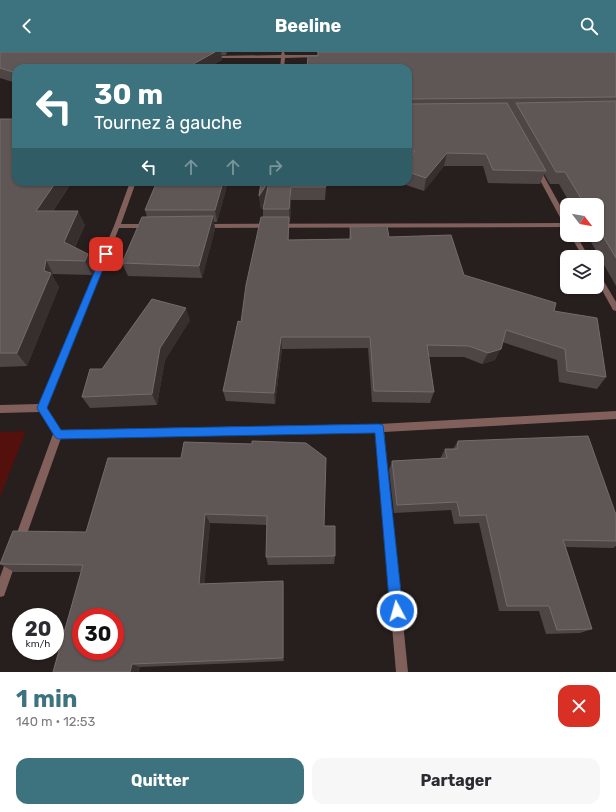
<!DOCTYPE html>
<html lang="fr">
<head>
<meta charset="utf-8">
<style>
  body { margin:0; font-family:Rubik,sans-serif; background:#f7f7f7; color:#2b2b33; height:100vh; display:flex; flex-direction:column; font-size:15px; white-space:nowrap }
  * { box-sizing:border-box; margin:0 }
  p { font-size:13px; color:#7c7c81 }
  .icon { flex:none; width:22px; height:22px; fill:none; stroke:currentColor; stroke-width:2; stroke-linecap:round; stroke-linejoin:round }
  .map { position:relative; height:620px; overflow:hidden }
  .side { display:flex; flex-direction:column; background:#fff; flex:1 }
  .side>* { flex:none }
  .hud { position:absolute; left:12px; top:12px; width:400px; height:122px; border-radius:12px; box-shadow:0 1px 3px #0004; background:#3d737f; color:#fff; overflow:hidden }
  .needle { width:26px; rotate:121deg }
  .buttons { position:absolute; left:560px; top:146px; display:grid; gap:8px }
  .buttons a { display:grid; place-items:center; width:44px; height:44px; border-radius:8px; background:#fff; box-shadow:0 1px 3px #0004; font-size:20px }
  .speed { position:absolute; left:12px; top:556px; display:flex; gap:8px; font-size:20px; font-weight:700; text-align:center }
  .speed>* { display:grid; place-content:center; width:52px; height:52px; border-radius:50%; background:#fff; box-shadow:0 1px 3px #0004; line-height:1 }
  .speed small { font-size:10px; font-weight:400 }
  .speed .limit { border:6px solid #d22; background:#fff; color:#111 }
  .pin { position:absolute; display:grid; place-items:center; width:34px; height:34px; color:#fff; margin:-17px; border-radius:8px; box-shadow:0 2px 6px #0006 }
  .me { position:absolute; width:44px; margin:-22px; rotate:354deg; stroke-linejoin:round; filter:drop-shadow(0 0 3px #0008) }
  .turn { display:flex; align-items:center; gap:14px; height:84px; padding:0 16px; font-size:18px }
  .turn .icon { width:52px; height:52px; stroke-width:2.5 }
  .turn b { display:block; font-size:28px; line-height:34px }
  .lanes { display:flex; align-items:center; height:38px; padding:0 16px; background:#0003; justify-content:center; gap:20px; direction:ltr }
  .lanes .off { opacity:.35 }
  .round { display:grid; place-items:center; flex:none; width:42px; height:42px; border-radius:12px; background:#f7f7f7 }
  .head { display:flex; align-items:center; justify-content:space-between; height:68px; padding:0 16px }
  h1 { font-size:24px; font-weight:700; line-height:30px; color:#3d737f }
  .cta { display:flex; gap:8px; margin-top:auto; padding:8px 16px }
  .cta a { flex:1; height:46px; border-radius:12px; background:#3d737f; color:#fff; font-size:16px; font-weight:700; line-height:46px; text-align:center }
  .cta a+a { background:#f7f7f7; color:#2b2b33 }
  header { display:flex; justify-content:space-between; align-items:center; height:52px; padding:0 16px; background:#3d737f; color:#fff; font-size:18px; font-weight:700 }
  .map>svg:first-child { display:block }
</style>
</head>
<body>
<header><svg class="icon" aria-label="back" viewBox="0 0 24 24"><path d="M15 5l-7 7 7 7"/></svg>Beeline<svg class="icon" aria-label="search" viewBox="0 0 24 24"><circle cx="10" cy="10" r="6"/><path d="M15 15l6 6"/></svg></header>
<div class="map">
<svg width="616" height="620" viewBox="0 0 616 620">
  <rect width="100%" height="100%" fill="#271f1e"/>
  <!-- green -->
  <polygon fill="#53100c" points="26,379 0,445 0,380"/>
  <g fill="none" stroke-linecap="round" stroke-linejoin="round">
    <!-- street -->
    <g fill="#81605b" fill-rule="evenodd">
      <polygon points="282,0 284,0 285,3 319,3 321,4 319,5 285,6 284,16 280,16 281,6 211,6 209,5 211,4 281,3"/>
      <polygon points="537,115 540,117 567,166 567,175 204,176 201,174 204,172 563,171 534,117"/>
      <polygon points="130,130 136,130 121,172 148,172 151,174 148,176 119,176 46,356 60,378 379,372 616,359 616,367 384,380 408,620 396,620 375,380 61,386 23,493 19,494 15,493 14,489 53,382 40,360 0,361 0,353 39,352 114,174"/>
      <polygon points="570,183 576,183 589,205 583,205"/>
      <polygon points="597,221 599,221 616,250 616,259 613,258 597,229"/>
      <polygon points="12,502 16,503 17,507 4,544 0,545 0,525 8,503"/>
    </g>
  </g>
  <!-- wall -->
  <g fill="#4e4645">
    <polygon points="0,0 227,0 226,3 221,3 222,8 207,16 16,16 16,31 0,26"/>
    <polygon points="317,0 616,0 616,234 587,183 597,183 597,153 571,153 559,132 550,132 544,122 540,132 488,131 483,114 444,114 424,139 397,130 408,130 408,16 318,4"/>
    <polygon points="0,67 16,130 72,130 53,159 85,173 75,195 95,216 92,223 53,222 53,225 59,235 27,314 0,315"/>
    <polygon points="160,130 228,130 217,170 214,170 215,177 202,226 128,224 122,211 147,165 145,158"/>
    <polygon points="261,130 326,135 325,148 291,148 290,170 289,170 289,188 349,187 350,175 389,185 464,223 554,259 606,325 597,337 559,330 557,308 502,290 495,308 482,312 464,305 429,305 434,340 430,351 372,350 368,296 282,297 275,352 226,349 223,339 241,270 263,165 263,157 264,152 261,157 259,144"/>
    <polygon points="190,268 165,308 157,353 90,356 82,345 102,317"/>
    <polygon points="458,389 616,489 616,494 613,496 566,495 592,577 580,581 546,582 539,559 499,559 479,471 454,472 451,458 394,461 389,418 392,409 440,407 445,397 453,397"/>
    <polygon points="108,406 324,474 335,504 334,512 268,513 266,505 267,473 210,471 204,532 284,535 284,609 140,615 53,620 81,520 14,520 0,512 86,480"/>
  </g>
  <!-- shaded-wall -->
  <g fill="#372f2e">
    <polygon points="215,0 221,0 222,8 207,16 186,16"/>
    <polygon points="447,101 444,114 424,139 426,126"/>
    <polygon points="56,130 72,130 43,173 36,159"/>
    <polygon points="223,130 228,130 217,170 215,158"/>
    <polygon points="269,130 270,142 261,157 259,144"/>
    <polygon points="291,135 291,148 290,170 289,157"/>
    <polygon points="78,159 85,173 71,203 64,190"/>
    <polygon points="213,164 215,177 202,226 199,214"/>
    <polygon points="289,165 289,177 288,200 288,188"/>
    <polygon points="88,202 95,216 92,223 85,209"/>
    <polygon points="46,208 53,222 53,225 59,235 27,314 17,301 44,219"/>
    <polygon points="186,256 190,268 165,308 157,353 152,342 160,296"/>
    <polygon points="281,285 282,297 275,352 274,341"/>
    <polygon points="501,297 495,308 482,312 488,301"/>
    <polygon points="205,462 210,471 204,539 199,532"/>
    <polygon points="283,529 284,535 284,609 283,606"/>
    <polygon points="132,612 140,615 139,620 130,620"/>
  </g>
  <!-- building -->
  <g fill="#5e5756" stroke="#746c6b" fill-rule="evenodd">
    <polygon points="0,0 215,0 186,16 16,16 16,21 0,16"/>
    <polygon points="318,0 616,0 616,45 410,47 408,51 410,52 507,51 546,119 493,118 486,102 447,101 426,126 408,120 408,107 415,99 408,99 408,16 307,16 308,4 318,4"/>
    <polygon points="616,49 616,206 597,174 597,153 585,153 565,120 556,120 516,51"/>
    <polygon points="0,67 16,67 16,130 56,130 36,159 78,159 64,190 88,202 85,209 46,208 44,219 51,221 17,301 0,301"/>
    <polygon points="160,130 223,130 215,158 145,158 155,134"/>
    <polygon points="261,130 268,130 259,144"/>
    <polygon points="269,130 325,130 326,135 291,135 289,157 263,157"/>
    <polygon points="213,164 199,214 122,211 142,165"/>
    <polygon points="261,165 289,165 288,188 351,187 350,175 387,174 389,185 451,183 464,223 556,251 554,259 597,266 606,325 567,319 565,297 506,278 501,297 488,301 469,294 427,293 434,340 374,339 370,285 281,285 274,341 223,339 238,269 241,270 246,233"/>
    <polygon points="152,247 186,256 160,296 152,342 82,345 90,317 102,317"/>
    <polygon points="588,384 616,463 616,489 563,488 592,577 557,578 549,554 507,554 486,463 460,464 457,450 397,453 392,409 447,406 445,397 457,397 458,389"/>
    <path d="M252,389L306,391L326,406L324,474H335V504L266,505L267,464L205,462L199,532L283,529V606L132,612L130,620H53L83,513L0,512L13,479L86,480L108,406H181L184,390L252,392ZM81,565H115V599H81Z"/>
  </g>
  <!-- route -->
  <polygon fill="#1a73e8" stroke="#114b97" points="106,199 109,202 47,356 61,378 379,372 383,373 403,559 401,563 397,565 392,563 390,559 375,381 58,387 55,385 37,356 102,202"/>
</svg>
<div class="buttons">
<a><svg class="needle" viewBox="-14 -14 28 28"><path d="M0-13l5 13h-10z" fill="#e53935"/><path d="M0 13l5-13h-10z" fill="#7c7c81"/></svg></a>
<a><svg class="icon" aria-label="layers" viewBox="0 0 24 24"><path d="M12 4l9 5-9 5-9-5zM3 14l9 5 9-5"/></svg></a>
</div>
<div class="speed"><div>20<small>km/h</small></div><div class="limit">30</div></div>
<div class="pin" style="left:106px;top:202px;background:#d93025"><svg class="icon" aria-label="arrive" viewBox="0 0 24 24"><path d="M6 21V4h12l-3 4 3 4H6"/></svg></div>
<svg class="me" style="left:397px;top:559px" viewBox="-20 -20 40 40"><circle r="17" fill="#1a73e8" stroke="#fff" stroke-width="3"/><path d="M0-11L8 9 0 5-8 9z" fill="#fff"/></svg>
<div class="hud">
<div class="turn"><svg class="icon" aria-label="left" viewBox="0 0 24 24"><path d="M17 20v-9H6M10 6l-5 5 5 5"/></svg><div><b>30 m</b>Tournez à gauche</div></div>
<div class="lanes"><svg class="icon" aria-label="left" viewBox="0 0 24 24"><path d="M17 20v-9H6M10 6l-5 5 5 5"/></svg><svg class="icon off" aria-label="ahead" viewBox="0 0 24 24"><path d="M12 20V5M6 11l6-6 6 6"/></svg><svg class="icon off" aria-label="ahead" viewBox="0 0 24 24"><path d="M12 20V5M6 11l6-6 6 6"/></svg><svg class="icon off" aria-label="right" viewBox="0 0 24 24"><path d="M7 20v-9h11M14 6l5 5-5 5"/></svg></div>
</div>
</div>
<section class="side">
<div class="head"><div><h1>1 min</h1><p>140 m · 12:53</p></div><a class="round" style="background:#d93025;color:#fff"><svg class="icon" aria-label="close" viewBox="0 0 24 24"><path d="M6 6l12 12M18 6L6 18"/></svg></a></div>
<div class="cta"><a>Quitter</a><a>Partager</a></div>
</section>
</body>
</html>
